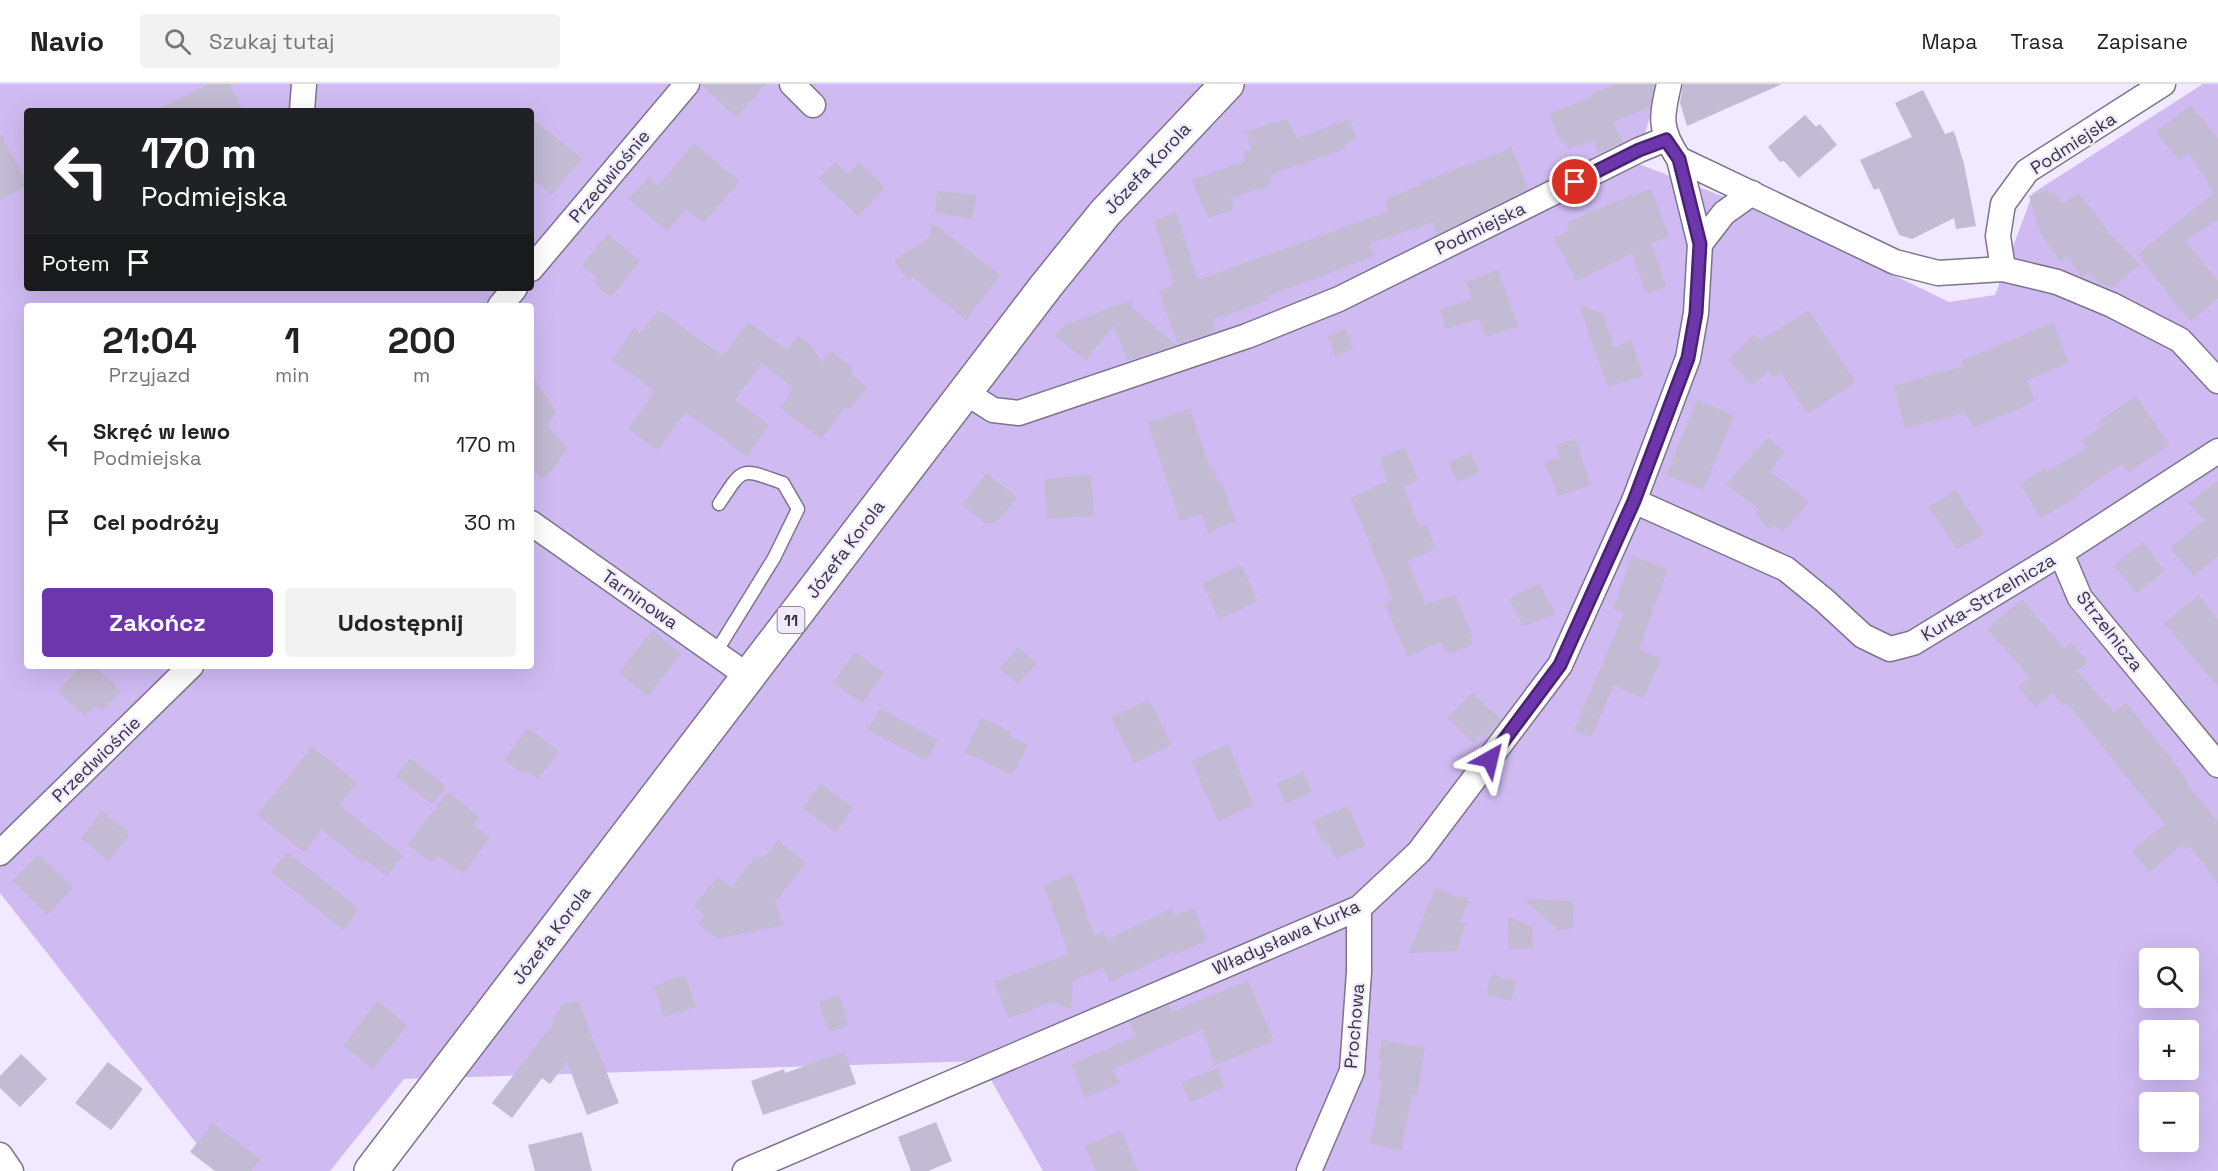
<!DOCTYPE html>
<html lang="pl">
<head>
<meta charset="utf-8">
<style>
  body { margin:0; font-family:"Space Grotesk",sans-serif; background:#f2f2f2; color:#222; height:100vh; display:flex; flex-direction:column; font-size:22px; white-space:nowrap }
  * { box-sizing:border-box; margin:0 }
  p { font-size:20px; color:#767676 }
  .icon { flex:none; width:33px; height:33px; fill:none; stroke:currentColor; stroke-width:2; stroke-linecap:round; stroke-linejoin:round }
  .map { position:relative; flex:1; overflow:hidden }
  .details { position:absolute; left:24px; top:219px; width:510px; height:366px; display:flex; flex-direction:column; background:#fff; border-radius:6px; box-shadow:0 6px 24px #0002 }
  .details>* { flex:none }
  .top-card { position:absolute; left:24px; top:24px; width:510px; height:183px; border-radius:6px; box-shadow:0 6px 24px #0002; background:#202124; color:#fff; overflow:hidden }
  .fabs { position:absolute; left:2139px; top:864px; display:grid; gap:12px }
  .fabs a { display:grid; place-items:center; width:60px; height:60px; border-radius:6px; background:#fff; box-shadow:0 6px 24px #0002; font-size:30px }
  .pin { position:absolute; display:grid; place-items:center; width:51px; height:51px; color:#fff; margin:-26px; border:3px solid #fff; border-radius:50%; box-shadow:0 2px 6px #0007 }
  .me { position:absolute; width:66px; margin:-33px; rotate:37deg; stroke-linejoin:round; filter:drop-shadow(0 0 4px #0008) }
  .turn { display:flex; align-items:center; gap:21px; height:126px; padding:0 18px; font-size:27px }
  .turn .icon { width:78px; height:78px; stroke-width:2.5 }
  .turn b { display:block; font-size:42px; line-height:51px }
  .then { display:flex; align-items:center; height:57px; padding:0 18px; background:#0003; gap:12px; font-size:22px }
  .eta { display:flex; justify-content:space-evenly; align-items:center; height:102px; text-align:center }
  .eta b { font-size:36px; font-weight:600; line-height:42px }
  .primary-button { display:flex; gap:12px; margin-top:auto; padding:12px 18px }
  .primary-button a { flex:1; height:69px; border-radius:6px; background:#6e36ac; color:#fff; font-size:24px; font-weight:600; line-height:69px; text-align:center }
  .primary-button a+a { background:#f2f2f2; color:#222 }
  ul { padding:0; list-style:none }
  li { display:flex; align-items:center; gap:18px; height:78px; padding:0 18px }
  li div { flex:1 }
  li b { display:block; font-size:22px }
  li em { font-style:normal }
  header { display:flex; align-items:center; gap:36px; box-sizing:border-box; height:84px; padding:0 30px; background:#fff; border-bottom:2px solid #e0e0e0 }
  header strong { font-size:28px }
  nav { display:flex; gap:33px; margin-inline-start:auto; font-size:21px }
  .search { width:420px; height:54px; background:#f2f2f2; display:flex; align-items:center; gap:15px; box-sizing:border-box; padding:0 21px; border-radius:6px; color:#767676; font-size:22px }
  .map>svg:first-child { display:block }
</style>
</head>
<body>
<header>
<strong>Navio</strong>
<div class="search"><svg class="icon" aria-label="search" viewBox="0 0 24 24"><circle cx="10" cy="10" r="6"/><path d="M15 15l6 6"/></svg>Szukaj tutaj</div>
<nav><a>Mapa</a><a>Trasa</a><a>Zapisane</a></nav>
</header>
<div class="map">
<svg width="2218" height="1087" viewBox="0 0 2218 1087">
  <rect width="100%" height="100%" fill="#f1e9ff"/>
  <!-- green -->
  <path fill="#cfbbf2" fill-rule="evenodd" d="M0,0H1660L1636,79L1761,127L1949,218L1995,211L2033,109L2203,0H2218V1087H1043L980,977L404,995L330,1087H218L0,809ZM27,27H531V204H27ZM27,222H531V582H27ZM2150,874H2188V914H2150ZM2150,946H2188V986H2150ZM2150,1018H2188V1058H2150Z"/>
  <!-- building -->
  <g fill="#c3bad3">
    <polygon points="209,0 230,0 243,27 154,27"/>
    <polygon points="701,0 766,0 736,34"/>
    <polygon points="1616,0 1654,0 1650,23 1613,38 1623,58 1599,69 1593,56 1568,65 1565,57 1561,59 1549,30 1592,13 1591,10"/>
    <polygon points="1683,0 1782,0 1687,42 1680,19"/>
    <polygon points="1923,6 1945,50 1954,47 1964,80 1976,142 1956,145 1954,134 1912,155 1899,151 1879,104 1874,106 1860,76 1912,53 1895,19"/>
    <polygon points="2191,21 2218,55 2218,136 2185,156 2218,197 2218,214 2191,237 2173,217 2138,170 2214,109 2189,69 2179,76 2156,48"/>
    <polygon points="1805,31 1816,43 1820,40 1837,61 1799,94 1784,77 1780,78 1768,63"/>
    <polygon points="531,34 582,74 552,111 531,94"/>
    <polygon points="1286,35 1297,54 1350,35 1357,54 1345,60 1345,65 1269,91 1271,101 1231,114 1234,125 1208,134 1192,96 1246,77 1243,69 1251,65 1246,48"/>
    <polygon points="0,49 27,99 27,102 0,116"/>
    <polygon points="694,60 739,97 704,139 686,125 667,147 629,115 648,93 658,102"/>
    <polygon points="1512,64 1528,105 1436,151 1433,138 1369,160 1374,172 1267,212 1269,216 1212,236 1216,247 1178,260 1159,207 1174,201 1154,137 1176,128 1198,196 1389,127 1385,115 1420,102 1419,99"/>
    <polygon points="835,78 848,91 859,79 885,103 858,132 819,95"/>
    <polygon points="1651,105 1669,153 1651,159 1666,203 1646,210 1632,169 1576,197 1554,154 1569,147 1567,139 1594,126"/>
    <polygon points="2048,106 2050,110 2055,108 2062,120 2078,109 2111,151 2140,181 2112,204 2098,198 2089,189 2082,193 2067,172 2060,177 2041,150 2029,112"/>
    <polygon points="937,107 976,111 972,135 935,128"/>
    <polygon points="932,139 1000,191 966,236 913,193 908,197 894,176 929,154"/>
    <polygon points="607,150 640,177 611,213 594,199 598,194 582,182"/>
    <polygon points="1498,186 1518,242 1486,253 1479,235 1446,245 1440,226 1472,215 1466,198"/>
    <polygon points="1135,215 1130,222 1176,261 1127,277 1114,241 1086,276 1055,252 1064,241"/>
    <polygon points="1579,221 1603,230 1614,263 1631,256 1643,292 1608,303"/>
    <polygon points="658,226 723,272 748,238 787,266 799,252 810,260 822,278 832,267 853,284 850,289 867,303 850,325 845,323 821,355 781,324 793,304 762,279 735,316 769,341 747,372 685,328 658,366 628,345 655,307 612,276 634,244 640,249"/>
    <polygon points="1809,226 1855,298 1807,330 1781,288 1775,293 1768,287 1752,301 1729,276 1755,250 1761,256"/>
    <polygon points="2053,239 2069,278 2026,296 2035,317 1973,344 1965,329 1905,344 1894,302 1964,282 1961,277"/>
    <polygon points="1346,245 1353,265 1335,272 1327,252"/>
    <polygon points="531,290 556,328 547,341 567,365 558,377 560,378 543,395 531,386"/>
    <polygon points="2136,312 2169,361 2128,388 2122,379 2079,408 2081,410 2041,434 2020,400 2044,385 2046,388 2087,364 2082,356 2101,343 2099,337"/>
    <polygon points="1697,316 1734,331 1703,406 1666,391"/>
    <polygon points="1190,325 1210,385 1213,384 1219,401 1222,399 1236,437 1208,448 1201,429 1180,437 1148,339"/>
    <polygon points="1768,354 1785,368 1770,387 1809,418 1782,448 1774,442 1769,445 1755,430 1759,425 1726,400"/>
    <polygon points="1575,355 1591,401 1558,412 1545,378 1560,373 1556,361"/>
    <polygon points="1404,364 1418,396 1403,403 1420,443 1426,441 1436,465 1407,476 1425,520 1455,511 1472,552 1472,561 1448,570 1441,558 1407,572 1385,520 1393,516 1351,414 1388,397 1380,375"/>
    <polygon points="1471,369 1479,389 1457,398 1449,378"/>
    <polygon points="987,389 1017,414 996,439 985,439 962,421"/>
    <polygon points="1091,391 1094,432 1047,435 1044,395"/>
    <polygon points="2218,397 2218,472 2194,492 2170,464 2204,436 2189,419"/>
    <polygon points="1956,406 1984,450 1957,465 1929,423"/>
    <polygon points="2143,458 2165,487 2136,509 2114,481"/>
    <polygon points="1632,472 1668,485 1639,565 1661,575 1644,614 1614,601 1591,653 1574,646 1624,529 1613,525"/>
    <polygon points="1241,481 1258,517 1219,535 1202,499"/>
    <polygon points="1539,499 1556,530 1523,542 1509,515"/>
    <polygon points="2199,511 2218,537 2218,602 2164,539"/>
    <polygon points="2022,515 2064,565 2071,559 2087,578 2077,587 2114,629 2126,619 2172,676 2189,700 2187,701 2218,737 2218,800 2191,763 2185,765 2181,761 2149,788 2132,767 2165,740 2067,619 2063,622 2052,609 2035,623 2018,603 2030,594 1987,545"/>
    <polygon points="652,546 681,570 648,612 619,589"/>
    <polygon points="1018,563 1037,579 1018,600 1000,585"/>
    <polygon points="855,568 884,589 862,619 833,599"/>
    <polygon points="81,582 95,582 121,607 102,627 96,621 85,632 58,607"/>
    <polygon points="1473,609 1501,636 1485,653 1481,650 1473,659 1448,634"/>
    <polygon points="1149,616 1171,661 1134,679 1112,633"/>
    <polygon points="880,625 938,656 926,676 868,646"/>
    <polygon points="982,634 1011,648 1009,652 1028,661 1013,691 965,668"/>
    <polygon points="528,644 559,668 538,695 526,686 523,689 504,676"/>
    <polygon points="1228,661 1254,721 1218,737 1191,676"/>
    <polygon points="312,663 357,699 339,721 403,772 387,792 366,776 363,779 322,745 304,768 257,731"/>
    <polygon points="410,674 446,703 432,720 396,692"/>
    <polygon points="1303,688 1312,708 1286,720 1277,700"/>
    <polygon points="820,700 853,724 836,748 803,724"/>
    <polygon points="448,708 479,733 473,741 490,753 463,790 438,771 432,779 408,760"/>
    <polygon points="1349,722 1365,762 1336,775 1328,758 1323,760 1313,737"/>
    <polygon points="102,727 130,750 109,777 81,754"/>
    <polygon points="778,756 806,779 775,818 783,841 718,855 698,840 705,831 694,822 717,793 732,804 754,774 766,772"/>
    <polygon points="287,768 359,825 343,846 271,788"/>
    <polygon points="39,771 73,804 47,831 13,797"/>
    <polygon points="1072,790 1095,852 1103,848 1107,856 1172,824 1175,832 1194,824 1207,857 1173,871 1173,868 1110,898 1103,884 1073,896 1071,925 1053,918 1008,934 994,898 1069,870 1043,801"/>
    <polygon points="1435,804 1458,813 1470,814 1468,817 1470,818 1466,822 1460,839 1466,839 1456,867 1409,869"/>
    <polygon points="1524,815 1574,817 1572,845 1558,846"/>
    <polygon points="1508,833 1532,842 1533,864 1509,865"/>
    <polygon points="1491,890 1516,898 1511,917 1486,910"/>
    <polygon points="685,891 696,923 664,933 654,902"/>
    <polygon points="1248,897 1274,957 1215,981 1202,945 1113,985 1120,999 1085,1014 1071,980 1136,953 1129,938 1169,921 1172,928"/>
    <polygon points="839,911 849,941 829,948 819,918"/>
    <polygon points="377,917 407,941 373,985 344,962"/>
    <polygon points="578,917 619,1019 587,1031 567,978 550,1000 542,994 512,1034 492,1019 553,940 552,936 562,921"/>
    <polygon points="1382,956 1425,964 1417,1012 1412,1011 1401,1066 1370,1060 1383,997 1378,996 1382,977 1378,977"/>
    <polygon points="845,968 856,1000 763,1031 751,997 784,985 785,989"/>
    <polygon points="21,970 47,995 20,1023 0,1004 0,992"/>
    <polygon points="108,978 143,1005 111,1046 75,1019"/>
    <polygon points="1217,984 1224,1003 1190,1018 1181,999"/>
    <polygon points="936,1038 952,1077 928,1087 911,1087 898,1053"/>
    <polygon points="212,1039 260,1075 251,1087 215,1087 190,1068"/>
    <polygon points="1121,1047 1138,1087 1096,1087 1085,1062"/>
    <polygon points="582,1048 592,1087 535,1087 528,1061"/>
  </g>
  <g fill="none" stroke-linecap="round" stroke-linejoin="round">
    <defs>
      <path id="service" d="M716,568L774,474L798,425L783,399C740,384 744,382 719,420"/>
      <g id="minor">
        <polyline points="792,0 813,21"/>
        <path d="M1669,0C1661,34 1659,45 1679,75L1895,178L1938,189L2003,185L2057,198L2112,221L2180,256L2218,297"/>
        <polyline points="302,27 304,0"/>
        <polyline points="1700,160 1724,129 1752,109"/>
        <polyline points="531,185 687,0"/>
        <polyline points="2003,185 1998,152 2003,120 2027,87 2163,0"/>
        <polyline points="500,222 515,204"/>
        <polyline points="965,308 993,326 1019,329 1247,252 1339,215 1639,66 1666,55"/>
        <polyline points="2218,367 2061,469 2080,514 2218,681"/>
        <polyline points="1634,417 1786,485 1824,516 1863,552 1890,565 1913,559 2061,469"/>
        <polyline points="531,439 748,592"/>
        <polyline points="0,769 191,582"/>
        <polyline points="0,1071 11,1087"/>
        <polyline points="745,1087 1359,824 1419,768 1560,581 1634,417 1688,274 1696,229 1700,160 1679,75"/>
        <polyline points="1309,1087 1352,987 1359,888 1359,824"/>
      </g>
      <polyline id="trunk" points="371,1087 1046,202 1105,129 1227,0"/>
    </defs>
    <!-- service casing -->
    <use href="#service" stroke="#7d748c" stroke-width="15"/>
    <!-- minor casing -->
    <use href="#minor" stroke="#7d748c" stroke-width="27"/>
    <!-- trunk casing -->
    <use href="#trunk" stroke="#7d748c" stroke-width="36"/>
    <!-- service -->
    <use href="#service" stroke="#fff" stroke-width="12"/>
    <!-- minor -->
    <use href="#minor" stroke="#fff" stroke-width="24"/>
    <!-- trunk -->
    <use href="#trunk" stroke="#fff" stroke-width="33"/>
  </g>
  <g fill="none" stroke-linecap="round" stroke-linejoin="round">
    <defs>
      <polyline id="route" points="1490,675 1560,581 1634,417 1688,274 1696,229 1700,160 1679,75 1666,56 1639,66 1575,98"/>
    </defs>
    <!-- route casing -->
    <use href="#route" stroke="#482370" stroke-width="15"/>
    <!-- route -->
    <use href="#route" stroke="#6e36ac" stroke-width="10"/>
  </g>
  <g text-anchor="middle" dominant-baseline="central" stroke-width="4.5" stroke-linejoin="round" paint-order="stroke">
    <!-- shield labels -->
    <rect fill="#f1e9ff" stroke="#6e6a77" stroke-width="1.5" x="777.5" y="523" width="27" height="26" rx="4.5"/>
    <g font-size="16" font-weight="bold" fill="#36333d">
      <text x="791" y="536">11</text>
    </g>
    <!-- street labels -->
    <g font-size="18" fill="#36333d" stroke="#f1e9ff">
      <text transform="translate(2073 59) rotate(-33)">Podmiejska</text>
      <text transform="translate(1147 84) rotate(-47)">Józefa Korola</text>
      <text transform="translate(609 92) rotate(-50)">Przedwiośnie</text>
      <text transform="translate(1480 144) rotate(-26)">Podmiejska</text>
      <text transform="translate(845 465) rotate(-53)">Józefa Korola</text>
      <text transform="translate(1988 513) rotate(-31)">Kurka-Strzelnicza</text>
      <text transform="translate(640 515) rotate(35)">Tarninowa</text>
      <text transform="translate(2110 547) rotate(52)">Strzelnicza</text>
      <text transform="translate(96 675) rotate(-44)">Przedwiośnie</text>
      <text transform="translate(551 851) rotate(-53)">Józefa Korola</text>
      <text transform="translate(1286 853) rotate(-24)">Władysława Kurka</text>
      <text transform="translate(1354 942) rotate(-85)">Prochowa</text>
    </g>
  </g>
</svg>
<div class="fabs">
<a><svg class="icon" aria-label="search" viewBox="0 0 24 24"><circle cx="10" cy="10" r="6"/><path d="M15 15l6 6"/></svg></a>
<a>+</a>
<a>−</a>
</div>
<div class="pin" style="left:1575px;top:98px;background:#d93025"><svg class="icon" aria-label="arrive" viewBox="0 0 24 24"><path d="M6 21V4h12l-3 4 3 4H6"/></svg></div>
<svg class="me" style="left:1490px;top:675px" viewBox="-20 -20 40 40"><path d="M0-17L14 15 0 8-14 15z" fill="#6e36ac" stroke="#fff" stroke-width="4"/></svg>
<div class="top-card">
<div class="turn"><svg class="icon" aria-label="left" viewBox="0 0 24 24"><path d="M17 20v-9H6M10 6l-5 5 5 5"/></svg><div><b>170 m</b>Podmiejska</div></div>
<div class="then">Potem<svg class="icon" aria-label="arrive" viewBox="0 0 24 24"><path d="M6 21V4h12l-3 4 3 4H6"/></svg></div>
</div>
<section class="details">
<div class="eta">
<div><b>21:04</b><p>Przyjazd</p></div>
<div><b>1</b><p>min</p></div>
<div><b>200</b><p>m</p></div>
</div>
<ul>
<li><svg class="icon" aria-label="left" viewBox="0 0 24 24"><path d="M17 20v-9H6M10 6l-5 5 5 5"/></svg><div><b>Skręć w lewo</b><p>Podmiejska</p></div><em>170 m</em></li>
<li><svg class="icon" aria-label="arrive" viewBox="0 0 24 24"><path d="M6 21V4h12l-3 4 3 4H6"/></svg><div><b>Cel podróży</b></div><em>30 m</em></li>
</ul>
<div class="primary-button"><a>Zakończ</a><a>Udostępnij</a></div>
</section>
</div>
</body>
</html>
